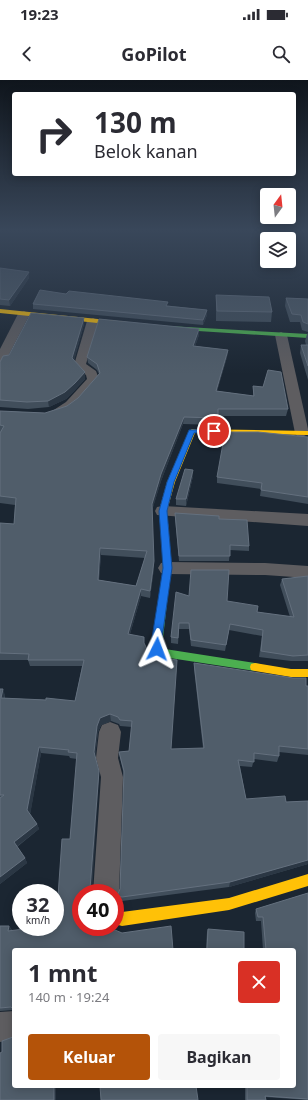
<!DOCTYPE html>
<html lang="id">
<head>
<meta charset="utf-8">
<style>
  body { margin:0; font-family:"Noto Sans",sans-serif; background:#f7f7f7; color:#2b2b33; height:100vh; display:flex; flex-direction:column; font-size:15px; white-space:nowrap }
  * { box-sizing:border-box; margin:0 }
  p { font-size:13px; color:#7c7c81 }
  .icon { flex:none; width:22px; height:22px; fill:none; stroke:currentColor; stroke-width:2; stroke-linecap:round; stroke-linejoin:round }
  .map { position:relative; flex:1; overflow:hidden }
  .panel { position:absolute; left:12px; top:868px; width:284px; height:140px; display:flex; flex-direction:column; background:#fff; border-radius:4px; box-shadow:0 2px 10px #0003 }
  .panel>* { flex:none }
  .top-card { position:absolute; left:12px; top:12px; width:284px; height:84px; border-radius:4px; box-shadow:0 2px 10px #0003; background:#fff; color:#2b2b33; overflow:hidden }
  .needle { width:26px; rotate:15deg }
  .controls { position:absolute; left:260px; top:108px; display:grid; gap:8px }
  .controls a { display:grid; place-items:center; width:36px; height:36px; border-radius:4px; background:#fff; box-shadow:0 2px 10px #0003; font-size:20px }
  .speed { position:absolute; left:12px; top:804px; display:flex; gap:8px; font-size:20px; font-weight:700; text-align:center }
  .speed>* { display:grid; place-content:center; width:52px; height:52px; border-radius:50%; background:#fff; box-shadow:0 2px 10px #0003; line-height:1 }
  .speed small { font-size:10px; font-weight:400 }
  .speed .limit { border:6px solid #d22; background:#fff; color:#111 }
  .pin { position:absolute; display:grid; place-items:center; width:34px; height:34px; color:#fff; margin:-17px; border:2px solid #fff; border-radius:50%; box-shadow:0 1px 4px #0007 }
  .me { position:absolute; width:44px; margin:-22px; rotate:3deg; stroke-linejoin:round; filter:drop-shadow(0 0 3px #0008) }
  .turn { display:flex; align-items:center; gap:14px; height:84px; padding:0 16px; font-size:18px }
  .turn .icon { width:52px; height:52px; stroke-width:2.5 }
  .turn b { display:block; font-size:28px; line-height:34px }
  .round { display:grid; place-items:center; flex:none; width:42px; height:42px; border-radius:4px; background:#f7f7f7 }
  .head { display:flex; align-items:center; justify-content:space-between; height:68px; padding:0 16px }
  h1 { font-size:24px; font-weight:700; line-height:30px }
  .button { display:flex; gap:8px; margin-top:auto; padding:8px 16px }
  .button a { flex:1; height:46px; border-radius:4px; background:#b45309; color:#fff; font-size:16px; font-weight:700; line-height:46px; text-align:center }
  .button a+a { background:#f7f7f7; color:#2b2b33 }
  .status { display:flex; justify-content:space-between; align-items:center; height:28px; padding:0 20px; background:#fff; direction:ltr }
  .status svg { height:11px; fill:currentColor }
  header { display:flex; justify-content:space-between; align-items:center; height:52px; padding:0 16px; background:#fff; font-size:18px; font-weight:700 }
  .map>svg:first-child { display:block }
</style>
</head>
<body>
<div class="status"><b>19:23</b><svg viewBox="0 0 49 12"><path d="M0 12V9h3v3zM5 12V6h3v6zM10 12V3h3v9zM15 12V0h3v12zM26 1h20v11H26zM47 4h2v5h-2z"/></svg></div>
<header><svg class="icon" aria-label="back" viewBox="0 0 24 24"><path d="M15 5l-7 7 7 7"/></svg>GoPilot<svg class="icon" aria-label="search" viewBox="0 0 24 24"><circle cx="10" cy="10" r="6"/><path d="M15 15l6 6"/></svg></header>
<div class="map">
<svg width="308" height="1020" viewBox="0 0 308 1020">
  <rect width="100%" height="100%" fill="#1b2632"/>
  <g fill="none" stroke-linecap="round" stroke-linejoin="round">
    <!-- street -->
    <g fill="#5e5d60" fill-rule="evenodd">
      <polygon points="24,231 30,234 6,280 0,284 0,269 18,234"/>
      <path d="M93,238L99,241L86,284L96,291L99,299C89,314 70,343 48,338L46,335L66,322L87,299L86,295L74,285L87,241Z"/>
      <polygon points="281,252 287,255 308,349 308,354 302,357 297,356 295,353 275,255"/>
      <polygon points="163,426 308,434 308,446 157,435 155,431 157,427"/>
      <polygon points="167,482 265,483 308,486 308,498 265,495 167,494 161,493 158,488 161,483"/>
      <polygon points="110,642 118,645 121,652 118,678 123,697 119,813 115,822 115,813 93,813 101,697 96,678 99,652 102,645"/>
      <polygon points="14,931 14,959 0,962 0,932"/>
    </g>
    <!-- fast -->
    <g fill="#4caf50" fill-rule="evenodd">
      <polygon points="169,246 308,254 308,258 167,249 167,247"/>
      <polygon points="166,465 170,468 171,488 162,567 165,569 255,583 259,584 260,587 259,590 255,591 163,577 154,572 152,569 163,488 162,468"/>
    </g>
    <!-- slow -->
    <g fill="#ffc107" fill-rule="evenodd">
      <polygon points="0,229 127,242 130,244 127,246 0,233"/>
      <polygon points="192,349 308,351 308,355 195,353 175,402 167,431 170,468 166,471 162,468 159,431 167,402 189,351"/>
      <polygon points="255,583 291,589 308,589 308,597 291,597 255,591 251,590 250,587 251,584"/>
      <polygon points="308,794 308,806 229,830 122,846 115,844 115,830 122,832 229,818"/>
    </g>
  </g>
  <!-- wall -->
  <g fill="#414e5b" fill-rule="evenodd">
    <polygon points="0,188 29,192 29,198 10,226 0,225"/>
    <polygon points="66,214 207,230 207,235 203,245 33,229 33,224"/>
    <polygon points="216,215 272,232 271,242 216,241"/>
    <polygon points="286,218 308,219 308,252 302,250 300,242 290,242 285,226"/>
    <polygon points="84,238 84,244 74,280 85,292 85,299 75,310 66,319 49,327 28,329 0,327 0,282 9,275"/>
    <path d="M199,249V255L195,266L228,270L227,277L217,311L253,316V306L288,329L286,336H218L217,345L183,344L161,401L152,430L154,488L150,518L141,516L130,554L144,564L171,669L203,668L194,589V583L308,606V675L279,672V676L277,682L254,679L252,687L240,686L246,719L286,722L308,721V784L229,807L122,821L117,820V816L120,809L124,695L120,678L119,672L129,671L132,647L120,646L119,644L111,641L101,645L98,652L95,676L99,697L81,847L14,870V1006H56V1020H0L2,972L13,957V930L0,931V846H9L12,850L11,851L56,845L70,759L77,679L70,678L69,676L41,673L30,734L37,744L39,749L17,767L25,778L27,783L0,804V609L5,615V618L46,620L75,621L82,586H30L28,580H0V443L14,444L15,425L0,423V353L1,352H0V331L45,333L67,326L78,318L99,294L97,290L88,283L87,277ZM101,475L145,478L136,506L99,500Z"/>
    <polygon points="308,253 308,300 300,273 301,265 306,265 305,261 307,254"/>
    <polygon points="308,357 308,424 260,416 261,409 217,403 217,397"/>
    <polygon points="193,396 186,426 176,425 176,419"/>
    <polygon points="175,433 219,439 249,466 249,471 230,470 229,481 179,481 175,438"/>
    <polygon points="308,496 308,581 291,581 259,577 262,556 229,550 225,571 191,566 189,549 179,549 178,564 171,563 171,557 189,516 227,521 257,532 290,537 280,505 282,499"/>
    <polygon points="308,813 308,1020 265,1017 266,1020 245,1020 245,1006 294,1006 294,870 263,870 261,841 256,841 255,833 256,829"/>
    <polygon points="208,849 244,870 206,869 207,852"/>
  </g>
  <!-- shaded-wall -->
  <g fill="#2b3744">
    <polygon points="29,192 29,198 10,226 9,220"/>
    <polygon points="207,230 207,235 203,245 203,240"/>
    <polygon points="84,238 84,244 73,285 72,278"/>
    <polygon points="199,249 199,255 193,273 193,266"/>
    <polygon points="228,270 227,277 215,318 216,311"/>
    <polygon points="85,292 85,299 75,310 66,319 49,327 48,321"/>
    <polygon points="184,337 183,344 161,401 152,431 152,424 161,394"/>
    <polygon points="193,390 193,396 186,426 186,419"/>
    <polygon points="100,468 101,475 98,506 98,500"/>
    <polygon points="154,481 154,488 150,518 150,511"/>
    <polygon points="141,509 141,516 128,561 128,554"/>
    <polygon points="3,609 5,615 3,624 1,618"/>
    <polygon points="110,634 111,641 101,645 98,652 95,678 94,672 97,646 100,638"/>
    <polygon points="39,667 41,673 30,736 27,730"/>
    <polygon points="99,691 99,697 92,813 90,809"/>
    <polygon points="37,744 39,749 16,767 14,762"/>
    <polygon points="25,778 27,783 0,804 0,797"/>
    <polygon points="308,780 308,784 229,807 230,802"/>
    <polygon points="9,846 12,850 11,855 8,851"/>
    <rect x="54" y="1006" width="2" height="14"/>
  </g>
  <!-- building -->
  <g fill="#505d6a" stroke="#64707e" fill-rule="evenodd">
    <polygon points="0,188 29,192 9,220 0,219"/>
    <polygon points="40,210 66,214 69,211 168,222 166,226 207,230 203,240 33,224"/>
    <polygon points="216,215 269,217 272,232 217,231"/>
    <polygon points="286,218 308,219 308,244 303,242 301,235 292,234"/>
    <polygon points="31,233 84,238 72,278 85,292 75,303 65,312 48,321 27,322 0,320 0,282 3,276 9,275"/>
    <path d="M99,239L199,249L193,266L228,270L216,311L254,316L253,306L263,307L268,290L281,292L288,329H218V338L184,337L161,394L152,424L154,481L150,511L141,509L128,554L144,557V563L148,571L162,578L177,580L171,669L204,668L194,583L293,598H306V606H308V669L279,666V676L254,673V682L238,680L246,719L285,716L286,722L308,721V780L230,802L122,817L117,816L120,809L124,691L119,672L129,671L132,641L120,640L118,637L110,634L100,638L97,646L94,672L99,691L90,809L92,810H113V813H81V847H108L122,853L171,846L173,870H14V1006H54V1020H0V973L2,972V961L13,957V929L11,927L0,928V846H9L8,851L40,847H55V845H56L62,759H70L77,673L68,672L69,670L39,667L27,730L37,744L14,762L25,778L0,797V718L4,715H0V609H3L1,618L46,620V618L75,621L84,580H28L29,574L0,573V443L14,444L16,418L0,416V353L4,346L0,345V331L45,333L67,326L78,318L100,293L97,284L87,277ZM100,468L147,471L136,506L98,500Z"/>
    <polygon points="301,265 308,265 308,286"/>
    <polygon points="225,352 258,352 308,357 308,417 261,410 262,403 217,397"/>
    <polygon points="185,389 193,390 186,419 176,419"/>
    <polygon points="175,433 219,436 219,439 247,440 249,466 230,465 230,476 179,476"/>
    <polygon points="191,490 229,490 227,521 258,526 257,532 294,537 282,499 308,496 308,575 293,576 261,571 263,550 230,544 226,565 191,560 189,543 179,543 178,558 171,557 176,512 189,516"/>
    <polygon points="308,813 308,1019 265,1016 266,1020 247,1020 247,1006 294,1006 294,870 266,870 263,837 258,837 256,829"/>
    <polygon points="208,849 244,852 244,870 196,870 207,869"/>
    <polygon points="100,1006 196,1006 198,1020 101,1020"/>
  </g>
  <!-- sky -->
  <linearGradient id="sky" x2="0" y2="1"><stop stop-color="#0f151c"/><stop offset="0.51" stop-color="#39475a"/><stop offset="1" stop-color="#39475a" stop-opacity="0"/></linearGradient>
  <rect width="308" height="294" fill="url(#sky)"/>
  <!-- route -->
  <polygon fill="#1a73e8" stroke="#114b97" points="214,349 218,351 217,352 194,353 174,402 167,431 172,488 162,558 162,569 157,573 152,569 152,558 163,488 159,431 167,402 189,350"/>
</svg>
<div class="controls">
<a><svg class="needle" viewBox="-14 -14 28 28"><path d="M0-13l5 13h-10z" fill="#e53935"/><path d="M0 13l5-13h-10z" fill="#7c7c81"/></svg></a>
<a><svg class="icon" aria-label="layers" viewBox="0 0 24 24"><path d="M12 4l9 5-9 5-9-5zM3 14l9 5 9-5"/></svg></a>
</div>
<div class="speed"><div>32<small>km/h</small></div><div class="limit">40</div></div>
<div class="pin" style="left:214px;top:351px;background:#d93025"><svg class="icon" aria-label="arrive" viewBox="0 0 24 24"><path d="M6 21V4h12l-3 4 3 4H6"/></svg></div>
<svg class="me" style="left:157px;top:569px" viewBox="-20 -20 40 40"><path d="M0-17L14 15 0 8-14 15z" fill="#1a73e8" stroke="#fff" stroke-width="4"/></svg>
<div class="top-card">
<div class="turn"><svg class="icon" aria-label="right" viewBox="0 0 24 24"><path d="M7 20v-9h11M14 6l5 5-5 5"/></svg><div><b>130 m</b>Belok kanan</div></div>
</div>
<section class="panel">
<div class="head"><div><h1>1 mnt</h1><p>140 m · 19:24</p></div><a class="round" style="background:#d93025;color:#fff"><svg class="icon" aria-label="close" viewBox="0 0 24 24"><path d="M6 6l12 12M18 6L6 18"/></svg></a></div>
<div class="button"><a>Keluar</a><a>Bagikan</a></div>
</section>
</div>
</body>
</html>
